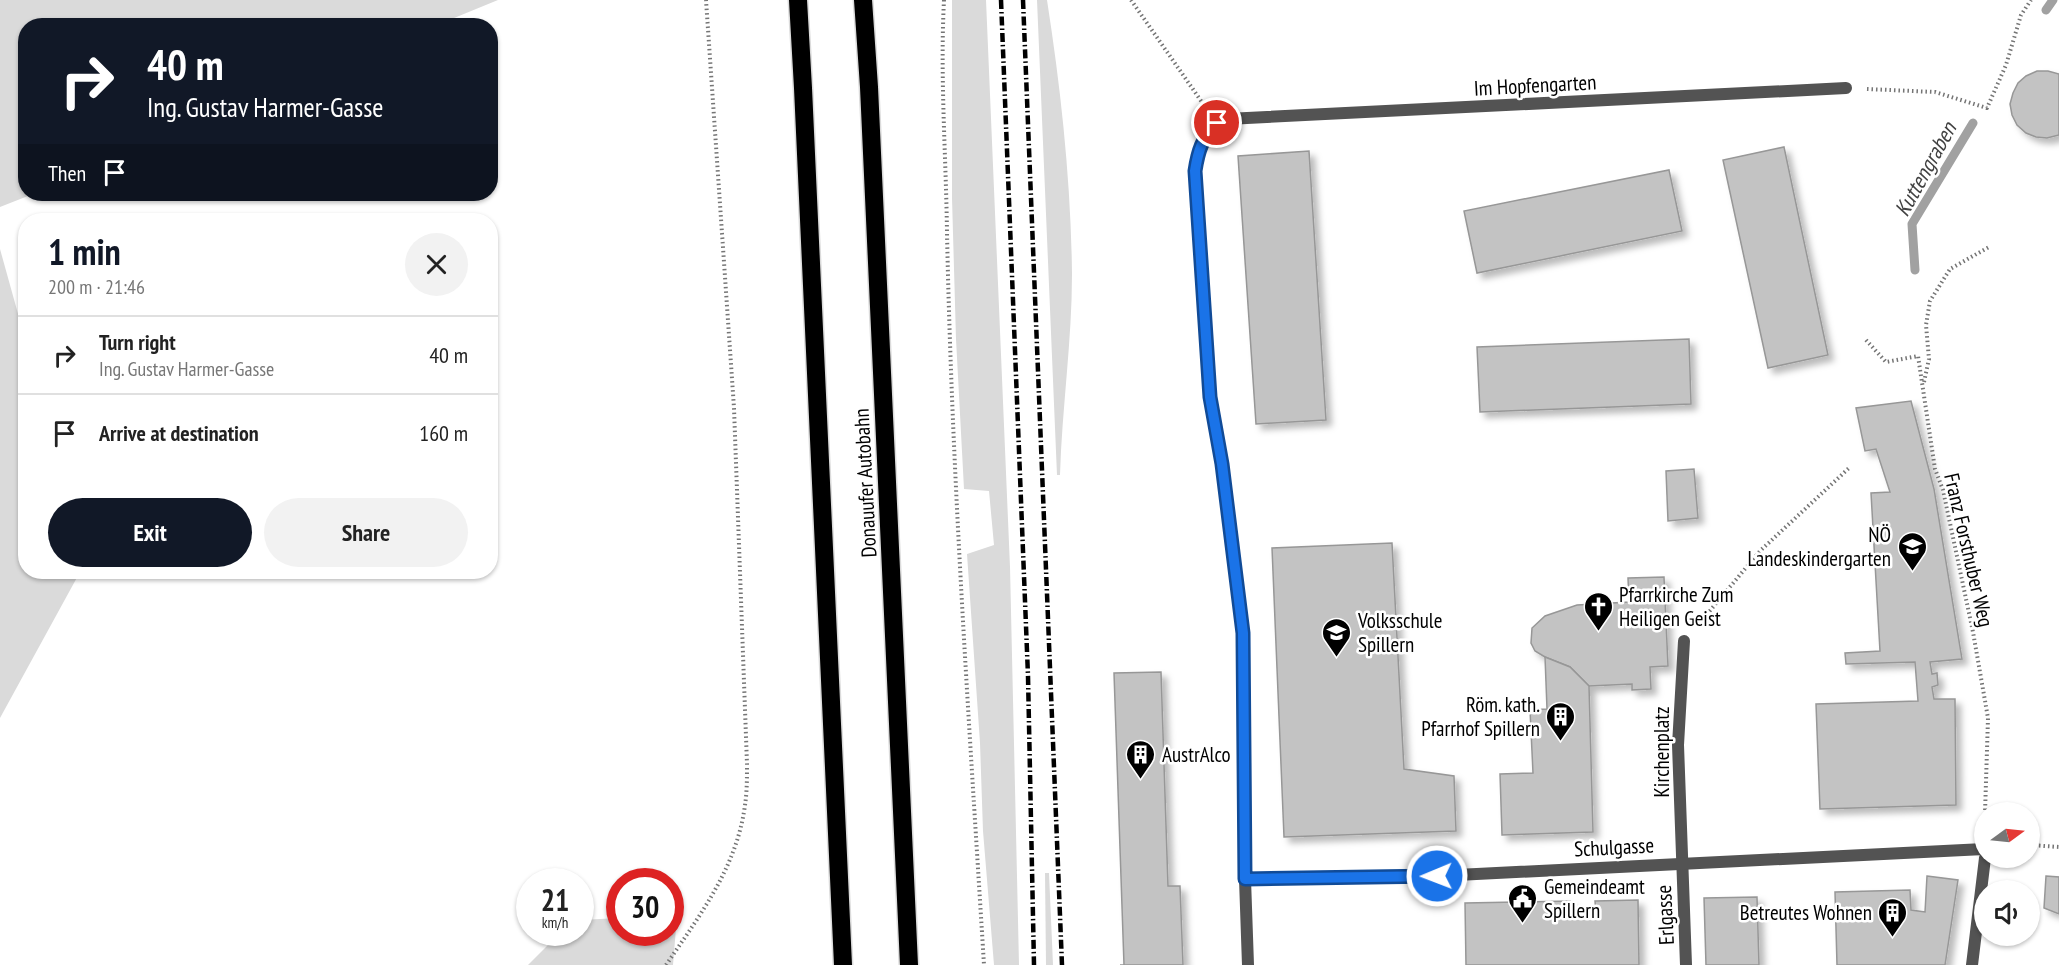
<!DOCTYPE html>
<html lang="en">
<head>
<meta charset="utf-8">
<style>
  body { margin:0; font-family:"PT Sans Narrow",sans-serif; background:#f2f2f2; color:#222; height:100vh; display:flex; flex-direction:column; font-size:22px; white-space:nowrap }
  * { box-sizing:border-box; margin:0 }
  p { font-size:20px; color:#767676 }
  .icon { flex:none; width:33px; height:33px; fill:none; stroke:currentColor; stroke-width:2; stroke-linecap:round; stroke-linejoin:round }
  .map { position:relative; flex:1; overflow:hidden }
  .sheet { position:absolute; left:18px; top:213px; width:480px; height:366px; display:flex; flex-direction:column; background:#fff; border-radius:24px; box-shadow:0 2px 4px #0004 }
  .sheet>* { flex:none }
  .guide { position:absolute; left:18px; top:18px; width:480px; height:183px; border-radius:24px; box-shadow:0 2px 4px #0004; background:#111827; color:#fff; overflow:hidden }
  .needle { width:39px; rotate:75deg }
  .buttons { position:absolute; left:1974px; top:802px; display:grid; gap:12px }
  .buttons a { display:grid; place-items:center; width:66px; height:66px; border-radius:50%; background:#fff; box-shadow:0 2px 4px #0004; font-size:30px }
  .speed { position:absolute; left:516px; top:868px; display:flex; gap:12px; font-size:30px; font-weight:700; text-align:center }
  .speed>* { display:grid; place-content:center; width:78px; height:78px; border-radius:50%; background:#fff; box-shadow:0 2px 4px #0004; line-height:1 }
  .speed small { font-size:15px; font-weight:400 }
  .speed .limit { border:9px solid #d22; background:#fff; color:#111 }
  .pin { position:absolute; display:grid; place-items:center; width:51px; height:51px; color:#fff; margin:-26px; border:3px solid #fff; border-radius:50%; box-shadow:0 2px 6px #0007 }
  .me { position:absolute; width:66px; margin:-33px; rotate:269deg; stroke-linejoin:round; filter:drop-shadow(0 0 4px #0008) }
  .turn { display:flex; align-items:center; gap:21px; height:126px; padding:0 30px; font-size:27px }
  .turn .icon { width:78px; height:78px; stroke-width:2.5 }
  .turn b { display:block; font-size:42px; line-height:51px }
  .then { display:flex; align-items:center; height:57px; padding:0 30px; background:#0003; gap:12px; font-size:22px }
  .round { display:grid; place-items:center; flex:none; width:63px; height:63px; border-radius:32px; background:#f2f2f2 }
  .headline { display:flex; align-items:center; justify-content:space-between; height:102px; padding:0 30px }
  h1 { font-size:36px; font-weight:700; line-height:45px; color:#111827 }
  .primary-button { display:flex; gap:12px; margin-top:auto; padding:12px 30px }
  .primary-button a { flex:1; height:69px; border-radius:36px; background:#111827; color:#fff; font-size:24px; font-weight:700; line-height:69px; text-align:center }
  .primary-button a+a { background:#f2f2f2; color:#222 }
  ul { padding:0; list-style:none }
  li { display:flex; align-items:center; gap:18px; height:78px; padding:0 30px; border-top:2px solid #e0e0e0 }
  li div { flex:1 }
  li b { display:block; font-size:22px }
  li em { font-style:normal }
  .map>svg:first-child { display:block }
</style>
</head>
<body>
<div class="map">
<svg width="2059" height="965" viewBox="0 0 2059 965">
  <defs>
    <filter id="shadow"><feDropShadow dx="5.5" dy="5.5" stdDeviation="3" flood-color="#0004"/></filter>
  </defs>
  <rect width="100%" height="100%" fill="#fff"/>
  <!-- green -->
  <g fill="#dadada">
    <polygon points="0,0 498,0 437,25 26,26 26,194 33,194 0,207"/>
    <polygon points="952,0 986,0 1010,567 1019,965 994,965 983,831 980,743 967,554 994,545 989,491 964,489 956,339 952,198"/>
    <path d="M1037,0H1047C1061,90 1071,182 1072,274C1072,341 1062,408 1060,475H1057Z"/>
    <polygon points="0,249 25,339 26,572 80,572 0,718"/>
    <polygon points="1045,873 1049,873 1053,965 1046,965"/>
    <polygon points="671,916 677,916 673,965 528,965 560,933 580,933 581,920 619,918 620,933 670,933"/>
  </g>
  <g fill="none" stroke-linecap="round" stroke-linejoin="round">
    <!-- stream -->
    <g stroke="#a1a1a1" stroke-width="9">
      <polyline points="2046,10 2053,0"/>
      <polyline points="1915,270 1912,224 1973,123"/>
    </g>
  </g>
  <!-- building -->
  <g fill="#c3c3c3" stroke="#979797" stroke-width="1.5" filter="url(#shadow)">
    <polygon points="2037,71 2048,71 2059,74 2059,135 2047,138 2036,137 2026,133 2017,125 2012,115 2010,104 2013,93 2018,83 2026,76"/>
    <polygon points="1784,147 1828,355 1768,368 1723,160"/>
    <polygon points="1309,151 1326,420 1256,424 1238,156"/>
    <polygon points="1669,170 1682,231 1477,273 1464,211"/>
    <polygon points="1689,339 1691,404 1480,412 1477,347"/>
    <polygon points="1911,401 1934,489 1962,659 1930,662 1932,674 1937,673 1938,685 1932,687 1934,699 1955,699 1956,805 1820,809 1816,704 1918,701 1915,662 1846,664 1845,653 1880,651 1871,493 1890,492 1876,449 1865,451 1856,408"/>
    <polygon points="1694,469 1698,518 1668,521 1666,471"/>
    <polygon points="1392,543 1404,769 1454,776 1456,831 1284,837 1272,548"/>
    <polygon points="1664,577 1668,666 1650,667 1651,689 1632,690 1632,684 1589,686 1570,667 1545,657 1535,651 1531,643 1532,628 1545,616 1577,605 1629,602 1628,578"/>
    <polygon points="1545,657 1570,667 1589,686 1593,832 1502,835 1500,774 1533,773 1530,710 1547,709"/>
    <polygon points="1161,672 1168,886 1180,886 1183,965 1120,965 1124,965 1114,673"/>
    <polygon points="1927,876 1958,880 1945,965 1837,965 1835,892 1910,890 1911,910 1925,912"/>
    <polygon points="2046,876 2059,877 2059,914 2044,908"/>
    <polygon points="1757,897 1759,965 1706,965 1704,898"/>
    <polygon points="1638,900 1639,965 1466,965 1465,903 1570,901 1571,914 1596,914 1595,901"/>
  </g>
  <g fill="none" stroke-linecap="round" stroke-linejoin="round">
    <defs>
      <g id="highway">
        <polyline points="798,0 803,88 843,965"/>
        <polyline points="863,0 869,87 909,965"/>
      </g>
    </defs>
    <!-- highway casing -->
    <use href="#highway" stroke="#dbdbdb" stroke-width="21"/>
    <!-- path -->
    <g stroke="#757575" stroke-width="4" stroke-dasharray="1.5 3" stroke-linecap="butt">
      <path d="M944,0C940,77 946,155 947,233C952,477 969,721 984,965"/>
      <polyline points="1131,0 1206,108"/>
      <polyline points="1867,89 1935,92 1987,108 2006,65 2021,15 2031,0"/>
      <polyline points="1866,340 1886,362 1918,356 1935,469 1943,490 1973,632 1988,718 1985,813"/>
      <polyline points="1924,382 1929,359 1926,325 1930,301 1950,269 1989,247"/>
      <polyline points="1698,625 1760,551 1849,468"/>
      <polyline points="2030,845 2059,847"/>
      <path d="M666,965C700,915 737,867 745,805C747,792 747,778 747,764L734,408L706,0"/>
    </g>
    <!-- street -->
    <g stroke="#535353" stroke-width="12">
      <polyline points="1684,641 1678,745 1686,965"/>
      <polyline points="1245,879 1437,876 1984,849"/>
      <path d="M1248,965L1245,879L1243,633L1222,464L1210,397L1195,171C1198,148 1204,128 1227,119L1846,88"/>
      <polyline points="1972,965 1985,858"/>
    </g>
    <!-- highway -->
    <use href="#highway" stroke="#000" stroke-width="18"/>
    <!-- rail -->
    <g stroke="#000" stroke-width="4.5" stroke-dasharray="9 3 1.5 3" stroke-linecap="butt">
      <polyline points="1001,0 1028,676 1034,965"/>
      <polyline points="1023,0 1062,965"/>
    </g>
  </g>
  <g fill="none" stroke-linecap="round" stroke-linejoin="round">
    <defs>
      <path id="route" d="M1217,123C1202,138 1198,151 1195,171L1210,397L1222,464L1243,633L1245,879L1437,876"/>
    </defs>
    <!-- route casing -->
    <use href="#route" stroke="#114b97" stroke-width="15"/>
    <!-- route -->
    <use href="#route" stroke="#1a73e8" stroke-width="10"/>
  </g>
  <!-- icons -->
  <defs>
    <symbol id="school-pin" viewBox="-11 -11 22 30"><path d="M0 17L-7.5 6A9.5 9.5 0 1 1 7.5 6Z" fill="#000" stroke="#fff"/><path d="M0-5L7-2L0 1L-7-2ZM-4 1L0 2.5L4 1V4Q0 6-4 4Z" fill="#fff"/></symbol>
    <symbol id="church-pin" viewBox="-11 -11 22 30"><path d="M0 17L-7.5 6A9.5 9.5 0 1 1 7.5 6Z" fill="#000" stroke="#fff"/><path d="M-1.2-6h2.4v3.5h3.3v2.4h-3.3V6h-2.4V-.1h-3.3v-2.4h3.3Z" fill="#fff"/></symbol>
    <symbol id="building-pin" viewBox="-11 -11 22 30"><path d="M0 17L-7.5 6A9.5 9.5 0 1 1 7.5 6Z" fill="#000" stroke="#fff"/><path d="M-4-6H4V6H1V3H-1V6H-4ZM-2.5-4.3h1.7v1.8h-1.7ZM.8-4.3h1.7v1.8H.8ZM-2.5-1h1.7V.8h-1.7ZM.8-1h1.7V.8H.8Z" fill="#fff"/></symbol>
    <symbol id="civic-pin" viewBox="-11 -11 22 30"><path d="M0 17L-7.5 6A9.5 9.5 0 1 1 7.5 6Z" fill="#000" stroke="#fff"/><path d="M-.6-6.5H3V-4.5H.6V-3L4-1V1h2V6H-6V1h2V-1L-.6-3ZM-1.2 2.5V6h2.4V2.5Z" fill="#fff"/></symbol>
  </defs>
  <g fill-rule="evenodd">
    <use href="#school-pin" x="1896" y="530" width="33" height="45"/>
    <use href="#church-pin" x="1582" y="590" width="33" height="45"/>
    <use href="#school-pin" x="1320" y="616" width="33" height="45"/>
    <use href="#building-pin" x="1544" y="700" width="33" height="45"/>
    <use href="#building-pin" x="1124" y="738" width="33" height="45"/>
    <use href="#civic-pin" x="1506" y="882" width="33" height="45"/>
    <use href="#building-pin" x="1876" y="896" width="33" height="45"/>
  </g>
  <g text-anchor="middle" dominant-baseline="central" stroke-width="5" stroke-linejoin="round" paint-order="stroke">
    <!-- street labels -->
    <g font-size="21" fill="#000" stroke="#fff">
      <text transform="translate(1535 85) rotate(-3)">Im Hopfengarten</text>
      <text transform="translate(865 483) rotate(-93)">Donauufer Autobahn</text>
      <text transform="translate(1969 550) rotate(77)">Franz Forsthuber Weg</text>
      <text transform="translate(1661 752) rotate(-90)">Kirchenplatz</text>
      <text transform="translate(1614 847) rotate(-3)">Schulgasse</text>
      <text transform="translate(1665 915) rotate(-93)">Erlgasse</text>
    </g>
    <!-- poi labels -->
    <g font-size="21" fill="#000" stroke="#fff" text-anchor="start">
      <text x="1891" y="534" text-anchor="end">NÖ<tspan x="1891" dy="24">Landeskindergarten</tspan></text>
      <text x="1619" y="594">Pfarrkirche Zum<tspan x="1619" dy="24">Heiligen Geist</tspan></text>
      <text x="1358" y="620">Volksschule<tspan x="1358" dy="24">Spillern</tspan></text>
      <text x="1540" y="704" text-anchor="end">Röm. kath.<tspan x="1540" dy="24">Pfarrhof Spillern</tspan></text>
      <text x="1162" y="754">AustrAlco</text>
      <text x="1544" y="886">Gemeindeamt<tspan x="1544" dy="24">Spillern</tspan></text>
      <text x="1872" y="912" text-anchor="end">Betreutes Wohnen</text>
    </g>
    <!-- water labels -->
    <g font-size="22" font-style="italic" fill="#424242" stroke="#fff">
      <text transform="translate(1925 169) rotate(-61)">Kuttengraben</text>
    </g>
  </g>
</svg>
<div class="buttons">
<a><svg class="needle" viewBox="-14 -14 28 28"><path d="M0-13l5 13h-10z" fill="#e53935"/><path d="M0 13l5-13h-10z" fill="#767676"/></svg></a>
<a><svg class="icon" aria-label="sound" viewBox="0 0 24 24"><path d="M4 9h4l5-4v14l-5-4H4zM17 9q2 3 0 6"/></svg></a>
</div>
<div class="speed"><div>21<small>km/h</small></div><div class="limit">30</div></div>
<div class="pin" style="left:1217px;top:123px;background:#d93025"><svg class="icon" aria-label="arrive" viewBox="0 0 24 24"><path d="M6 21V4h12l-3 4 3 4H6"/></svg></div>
<svg class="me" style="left:1437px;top:876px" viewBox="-20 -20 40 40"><circle r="17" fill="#1a73e8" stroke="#fff" stroke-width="3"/><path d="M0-11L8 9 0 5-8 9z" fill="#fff"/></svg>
<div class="guide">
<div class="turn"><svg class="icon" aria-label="right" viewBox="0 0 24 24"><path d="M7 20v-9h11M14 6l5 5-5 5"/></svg><div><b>40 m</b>Ing. Gustav Harmer-Gasse</div></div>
<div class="then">Then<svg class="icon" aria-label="arrive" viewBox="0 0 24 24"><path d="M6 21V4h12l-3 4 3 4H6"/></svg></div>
</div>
<section class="sheet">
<div class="headline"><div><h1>1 min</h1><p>200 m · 21:46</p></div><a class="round"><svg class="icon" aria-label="close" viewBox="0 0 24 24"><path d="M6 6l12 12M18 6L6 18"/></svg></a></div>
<ul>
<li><svg class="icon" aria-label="right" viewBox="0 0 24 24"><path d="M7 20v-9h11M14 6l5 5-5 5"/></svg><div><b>Turn right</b><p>Ing. Gustav Harmer-Gasse</p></div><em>40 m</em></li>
<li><svg class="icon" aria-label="arrive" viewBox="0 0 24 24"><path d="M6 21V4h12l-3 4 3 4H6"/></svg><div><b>Arrive at destination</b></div><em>160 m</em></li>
</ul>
<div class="primary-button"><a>Exit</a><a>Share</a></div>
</section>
</div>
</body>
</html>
